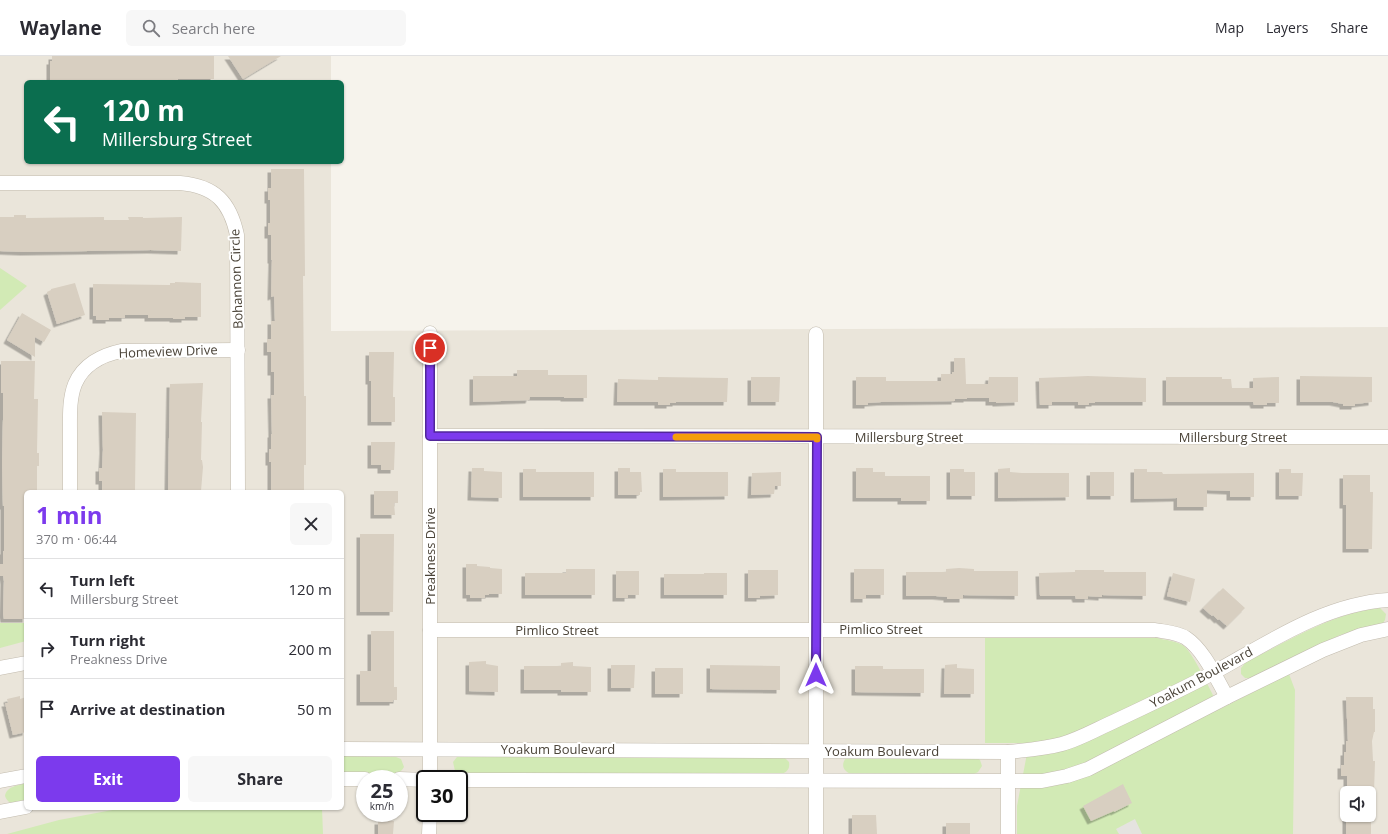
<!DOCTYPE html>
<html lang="en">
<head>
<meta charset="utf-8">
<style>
  body { margin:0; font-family:"Open Sans",sans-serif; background:#f7f7f7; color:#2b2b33; height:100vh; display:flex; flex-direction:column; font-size:15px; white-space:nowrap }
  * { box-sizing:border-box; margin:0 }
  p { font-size:13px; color:#7c7c81 }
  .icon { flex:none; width:22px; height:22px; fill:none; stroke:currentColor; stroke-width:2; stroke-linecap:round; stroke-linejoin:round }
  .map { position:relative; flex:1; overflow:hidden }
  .panel { position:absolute; left:24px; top:434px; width:320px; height:320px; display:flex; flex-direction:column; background:#fff; border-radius:6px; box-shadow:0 1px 3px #0004 }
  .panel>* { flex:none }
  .banner { position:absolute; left:24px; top:24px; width:320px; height:84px; border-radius:6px; box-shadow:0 1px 3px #0004; background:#0b6e4f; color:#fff; overflow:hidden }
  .tools { position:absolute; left:1340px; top:730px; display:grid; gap:8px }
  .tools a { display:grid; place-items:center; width:36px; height:36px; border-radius:6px; background:#fff; box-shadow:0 1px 3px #0004; font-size:20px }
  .speed { position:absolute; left:356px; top:714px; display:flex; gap:8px; font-size:20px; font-weight:700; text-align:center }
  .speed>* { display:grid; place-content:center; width:52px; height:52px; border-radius:50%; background:#fff; box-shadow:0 1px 3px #0004; line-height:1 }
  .speed small { font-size:10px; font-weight:400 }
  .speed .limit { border:2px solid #111; border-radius:6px; background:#fff; color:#111 }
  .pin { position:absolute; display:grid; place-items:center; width:34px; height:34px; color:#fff; margin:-17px; border:2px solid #fff; border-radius:50%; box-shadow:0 1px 4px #0007 }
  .me { position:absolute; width:44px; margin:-22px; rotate:0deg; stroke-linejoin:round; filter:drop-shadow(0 0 3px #0008) }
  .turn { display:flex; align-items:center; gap:14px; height:84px; padding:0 12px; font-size:18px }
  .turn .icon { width:52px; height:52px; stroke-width:2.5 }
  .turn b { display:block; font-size:28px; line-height:34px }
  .round { display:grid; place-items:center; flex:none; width:42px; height:42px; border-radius:6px; background:#f7f7f7 }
  .headline { display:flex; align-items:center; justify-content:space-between; height:68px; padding:0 12px }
  h1 { font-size:24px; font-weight:700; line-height:30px; color:#7c3aed }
  .cta { display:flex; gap:8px; margin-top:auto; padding:8px 12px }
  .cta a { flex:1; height:46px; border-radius:6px; background:#7c3aed; color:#fff; font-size:16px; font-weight:700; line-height:46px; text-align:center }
  .cta a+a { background:#f7f7f7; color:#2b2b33 }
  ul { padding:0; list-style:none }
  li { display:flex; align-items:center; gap:12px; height:60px; padding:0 12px; border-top:1px solid #e1e1e2 }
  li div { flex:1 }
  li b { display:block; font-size:15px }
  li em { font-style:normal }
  header { display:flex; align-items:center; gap:24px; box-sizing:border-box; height:56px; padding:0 20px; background:#fff; border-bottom:1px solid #e1e1e2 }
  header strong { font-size:19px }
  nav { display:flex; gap:22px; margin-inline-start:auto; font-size:14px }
  .search { width:280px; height:36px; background:#f7f7f7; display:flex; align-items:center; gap:10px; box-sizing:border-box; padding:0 14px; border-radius:6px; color:#7c7c81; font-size:15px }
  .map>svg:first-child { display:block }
</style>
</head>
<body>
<header>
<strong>Waylane</strong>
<div class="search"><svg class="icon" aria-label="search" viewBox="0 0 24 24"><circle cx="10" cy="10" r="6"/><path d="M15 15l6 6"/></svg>Search here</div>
<nav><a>Map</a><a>Layers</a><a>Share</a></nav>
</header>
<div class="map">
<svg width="1388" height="778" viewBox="0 0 1388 778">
  <defs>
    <filter id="shadow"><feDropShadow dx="-3.5" dy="3.5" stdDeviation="0" flood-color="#0004"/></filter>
  </defs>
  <rect width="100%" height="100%" fill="#f6f3ec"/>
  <!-- residential -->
  <path fill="#eae5da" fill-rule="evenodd" d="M0,0H331V26H26V106H331V275L1388,271V778H0ZM26,436H342V752H26ZM365,723H399V757H365ZM425,723H459V757H425ZM1347,737H1369V759H1347Z"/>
  <!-- green -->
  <g fill="#d2eab5">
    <polygon points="0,212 27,230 0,254"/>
    <path d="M1380,552L1386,558L1385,564L1383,567L1340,579L1251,622H1245L1241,618V612L1246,606C1289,585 1332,557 1380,552Z"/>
    <polygon points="0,567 26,567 26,585 0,592"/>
    <path d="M985,582H1157C1165,584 1177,585 1184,590C1194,598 1213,640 1220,653L1289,618L1295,634L1293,778H1017V750L1029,687H985Z"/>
    <polygon points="342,700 396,701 401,703 404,711 402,714 398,717 342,718"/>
    <path d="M462,700L784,701L789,706C790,712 788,715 782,718L459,717L455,715L453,706L457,701Z"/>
    <path d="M847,701L977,702L980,704L982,710L978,716L974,718H852C843,716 840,708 847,701Z"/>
    <path d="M26,727V745C17,747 9,751 5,740C7,730 17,730 26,727Z"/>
    <polygon points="123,752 322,752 323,778 7,778 59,764"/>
  </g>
  <!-- parking -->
  <polygon fill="#e5e3e0" points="1135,763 1142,778 1119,778 1116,773"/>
  <!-- building -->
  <g fill="#d8cfc1" filter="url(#shadow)">
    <polygon points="52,0 214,0 214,23 178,23 178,26 145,26 144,24 117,24 117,26 90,26 90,24 50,26 50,5 52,5"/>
    <polygon points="228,0 281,0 243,23"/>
    <polygon points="271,113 304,113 305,220 303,220 304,340 306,340 306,409 304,409 304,436 271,436 271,406 269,406 269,393 271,393 271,378 272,378 271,339 274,339 274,316 271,316 271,296 267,296 267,283 271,283 271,265 275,265 274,240 271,241 272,204 271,204 271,179 268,179 268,167 270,167 270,144 268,144 268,132 271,132"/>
    <polygon points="14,159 26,159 26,162 104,161 104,164 129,164 128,161 143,161 143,162 182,161 181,195 151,194 24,196 0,195 0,161 14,161"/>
    <polygon points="175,226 201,227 201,261 185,261 185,263 173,263 173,262 148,262 148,259 125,259 125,262 109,262 109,264 96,264 96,260 93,260 93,228 170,229 170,227 175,227"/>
    <polygon points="75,227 85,259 57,268 47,236 51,234 51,233"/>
    <polygon points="22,257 51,274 44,286 35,281 35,301 7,284"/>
    <polygon points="369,296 394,296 393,341 395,341 395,366 371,366 371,325 369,325"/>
    <polygon points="954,302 965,302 966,328 988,328 989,321 1018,321 1018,346 996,347 996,346 989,346 989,342 967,342 967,343 955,343 955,345 881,346 868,347 868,349 856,349 856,321 886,321 886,325 941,325 941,318 952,318 952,316 954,316"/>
    <polygon points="1,305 35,305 34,343 38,343 37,397 39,397 39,410 37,410 37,434 32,434 32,436 26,436 26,563 4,563 3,558 4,525 3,520 0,520 0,508 3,508 3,495 4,495 4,450 3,450 2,408 3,364 3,337 1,337"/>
    <polygon points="517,314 548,314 548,319 587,319 587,342 564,342 564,341 530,341 529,344 473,346 473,320 517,320"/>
    <polygon points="1088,320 1146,322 1146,346 1095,346 1095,347 1089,347 1089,349 1078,349 1078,346 1052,346 1052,349 1040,349 1039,322"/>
    <polygon points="1300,320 1372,321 1372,346 1355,348 1355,350 1343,350 1343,348 1333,346 1300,346"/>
    <polygon points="658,321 728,322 727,346 676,346 676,347 670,347 670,349 658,349 658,346 617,346 618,323 658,324"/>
    <polygon points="751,321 780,321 779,346 751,346"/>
    <polygon points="1166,321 1222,321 1222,323 1231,323 1232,332 1253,332 1253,322 1279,321 1279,347 1267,347 1267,349 1254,349 1253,346 1166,346"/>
    <polygon points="203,327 201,366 202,366 201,404 202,404 203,411 201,435 168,435 170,328"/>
    <polygon points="102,356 136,357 135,436 102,436 102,425 99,425 99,412 102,412 103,394"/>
    <polygon points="371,386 395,386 394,414 381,414 381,409 371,409"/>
    <polygon points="472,412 484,412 484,415 502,416 502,442 471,441"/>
    <polygon points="618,412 630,412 630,416 641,416 642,436 640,436 640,439 618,439"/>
    <polygon points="856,412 873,412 873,416 885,416 885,420 930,420 930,445 901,445 901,442 856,442"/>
    <polygon points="1010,412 1010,416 1022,417 1069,417 1069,441 998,442 998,413"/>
    <polygon points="523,413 536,413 536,416 594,416 594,441 523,441"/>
    <polygon points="663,413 676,413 676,416 728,416 728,440 663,441"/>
    <polygon points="950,413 964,413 964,416 975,416 975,440 950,440"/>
    <polygon points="1134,413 1147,413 1147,416 1162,416 1163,418 1254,417 1254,441 1230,441 1230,435 1207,434 1207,451 1177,451 1177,442 1134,443"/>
    <polygon points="1279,413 1291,413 1291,417 1303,417 1302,440 1279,440"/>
    <polygon points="781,416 781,430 775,430 774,438 751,439 752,417"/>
    <rect x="1090" y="416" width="24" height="24"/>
    <polygon points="1343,419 1370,419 1370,436 1373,436 1372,493 1346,493 1346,449 1343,449"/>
    <polygon points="374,435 398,435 398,447 394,447 395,459 374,459"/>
    <polygon points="360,478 394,478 393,556 360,556"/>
    <polygon points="466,508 477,508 477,510 490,511 490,512 502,513 502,538 489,538 489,539 485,539 485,542 470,542 470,539 466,539"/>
    <polygon points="959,512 974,513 974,515 1018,515 1018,540 963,539 963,543 947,543 947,541 936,540 906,540 906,516 946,516 946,513"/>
    <polygon points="566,513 595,513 595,539 525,539 525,517 566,517"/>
    <polygon points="854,513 884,513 884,539 866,539 866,543 854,543"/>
    <polygon points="748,514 778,514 778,539 760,540 760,542 748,542"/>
    <polygon points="1075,514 1104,514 1104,516 1146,516 1146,540 1102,539 1102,541 1088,540 1088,543 1076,543 1075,540 1040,540 1039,517 1075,516"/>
    <polygon points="616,515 639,515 639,539 628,539 628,542 616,542"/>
    <polygon points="704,517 727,517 727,539 664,539 664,518 704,518"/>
    <polygon points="1173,517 1195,523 1190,546 1167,540"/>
    <polygon points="1223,532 1245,552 1227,570 1219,563 1218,564 1213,559 1212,560 1203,552"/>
    <polygon points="371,575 394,575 394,631 397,631 397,644 393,644 393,646 360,646 360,615 371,615"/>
    <polygon points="486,605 486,608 498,610 498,636 469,635 469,606"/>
    <polygon points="573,606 573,610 591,611 591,636 561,636 561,634 524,634 524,610 561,610 561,607"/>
    <polygon points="957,608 957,612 974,613 974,638 944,638 945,609"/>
    <polygon points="611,609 635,609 634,632 611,632"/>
    <polygon points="710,609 780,610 780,634 710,633"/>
    <polygon points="855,610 883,610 883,613 924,613 924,637 855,636"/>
    <rect x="655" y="612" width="28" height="26"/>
    <polygon points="20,640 20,643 26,641 26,676 13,679 5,647 8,647 7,643"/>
    <polygon points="1346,641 1373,641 1373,653 1375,653 1375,676 1374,676 1372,685 1373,705 1375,705 1374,737 1347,737 1347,720 1341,720 1341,709 1344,709 1344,696 1346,696 1346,685 1348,685"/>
    <polygon points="1123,728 1132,747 1114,756 1114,755 1091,765 1083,750"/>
    <polygon points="852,759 876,759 877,778 852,778"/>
    <rect x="1346" y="759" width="25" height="19"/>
    <polygon points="378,765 394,765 393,778 378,778"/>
    <rect x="946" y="767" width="24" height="11"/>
  </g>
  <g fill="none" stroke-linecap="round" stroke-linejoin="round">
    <defs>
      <g id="minor">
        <path d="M0,127H180C215,130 230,146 237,179L238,436"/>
        <polyline points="430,277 430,723"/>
        <polyline points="430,380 1388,381"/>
        <path d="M70,436C70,416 70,397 70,377C70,361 69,343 75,328C83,309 102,299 121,295L238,294"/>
        <path d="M430,574H1155C1165,576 1177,576 1186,582C1204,594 1216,622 1227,641"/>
        <polyline points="0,612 26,607"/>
        <path d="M342,693L1008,696C1026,694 1044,693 1062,688C1080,683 1097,673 1115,665C1147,650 1181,634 1213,617C1268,587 1324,548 1388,544"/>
        <polyline points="1008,696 1008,778"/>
        <polyline points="342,723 365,723"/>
        <polyline points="399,723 425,724"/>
        <polyline points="459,724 1042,725 1067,720 1088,713 1227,641 1323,594 1361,579 1388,573"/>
        <polyline points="0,725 26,720"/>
        <polyline points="0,756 26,751"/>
        <polyline points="429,778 430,757"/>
        <polyline points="816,778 816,278"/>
      </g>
    </defs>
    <!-- minor casing -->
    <use href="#minor" stroke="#c2bbae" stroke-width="15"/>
    <!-- minor -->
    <use href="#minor" stroke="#fff" stroke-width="14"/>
  </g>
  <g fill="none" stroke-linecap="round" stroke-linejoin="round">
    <defs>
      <polyline id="route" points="430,292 430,380 817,381 816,619"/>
    </defs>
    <!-- route casing -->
    <use href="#route" stroke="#51269a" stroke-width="10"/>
    <!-- route -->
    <use href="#route" stroke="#7c3aed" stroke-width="7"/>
    <!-- slow -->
    <polyline stroke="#f59e0b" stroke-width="7" points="676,381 817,381 817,383"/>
  </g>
  <g text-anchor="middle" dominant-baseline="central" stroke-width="4" stroke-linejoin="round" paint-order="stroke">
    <!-- street labels -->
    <g font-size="13" fill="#4b4439" stroke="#fff">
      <text transform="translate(236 223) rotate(-92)">Bohannon Circle</text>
      <text transform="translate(168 295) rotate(-2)">Homeview Drive</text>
      <text x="909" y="381">Millersburg Street</text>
      <text x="1233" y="381">Millersburg Street</text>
      <text transform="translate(430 500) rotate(-90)">Preakness Drive</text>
      <text x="881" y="573">Pimlico Street</text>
      <text x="557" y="574">Pimlico Street</text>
      <text transform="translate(1201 621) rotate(-28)">Yoakum Boulevard</text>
      <text x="558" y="693">Yoakum Boulevard</text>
      <text x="882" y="695">Yoakum Boulevard</text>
    </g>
  </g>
</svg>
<div class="tools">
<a><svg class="icon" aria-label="sound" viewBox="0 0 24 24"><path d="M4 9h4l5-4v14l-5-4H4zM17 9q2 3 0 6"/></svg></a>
</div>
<div class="speed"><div>25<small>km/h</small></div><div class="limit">30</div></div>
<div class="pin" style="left:430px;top:292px;background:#d93025"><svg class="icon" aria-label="arrive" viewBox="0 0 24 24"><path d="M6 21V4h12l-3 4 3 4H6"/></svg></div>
<svg class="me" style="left:816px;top:619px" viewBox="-20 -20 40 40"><path d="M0-17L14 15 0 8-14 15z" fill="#7c3aed" stroke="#fff" stroke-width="4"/></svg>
<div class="banner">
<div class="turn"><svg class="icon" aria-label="left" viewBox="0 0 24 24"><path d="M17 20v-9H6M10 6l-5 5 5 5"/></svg><div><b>120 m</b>Millersburg Street</div></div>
</div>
<section class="panel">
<div class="headline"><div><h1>1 min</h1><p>370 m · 06:44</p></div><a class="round"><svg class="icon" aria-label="close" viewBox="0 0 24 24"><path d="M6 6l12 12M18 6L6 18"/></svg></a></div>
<ul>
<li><svg class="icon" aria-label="left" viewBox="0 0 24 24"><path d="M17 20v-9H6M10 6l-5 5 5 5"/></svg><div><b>Turn left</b><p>Millersburg Street</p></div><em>120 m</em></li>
<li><svg class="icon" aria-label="right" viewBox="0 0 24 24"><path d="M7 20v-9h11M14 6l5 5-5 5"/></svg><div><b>Turn right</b><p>Preakness Drive</p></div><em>200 m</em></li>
<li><svg class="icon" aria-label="arrive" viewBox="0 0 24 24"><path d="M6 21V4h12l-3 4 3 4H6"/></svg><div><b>Arrive at destination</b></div><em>50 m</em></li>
</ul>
<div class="cta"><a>Exit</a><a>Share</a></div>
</section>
</div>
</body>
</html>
